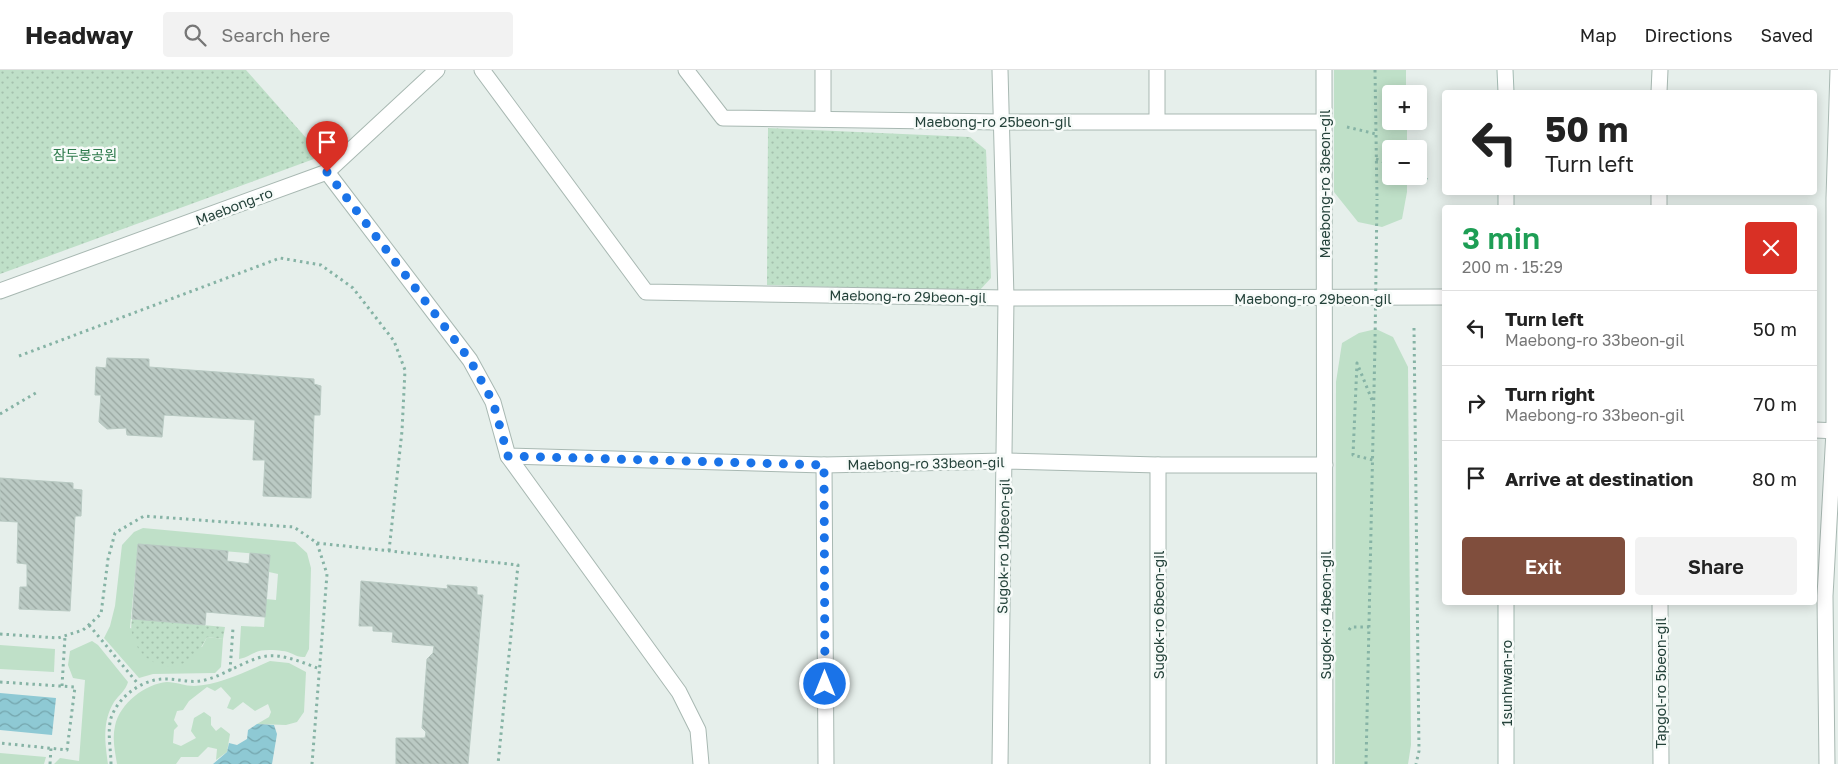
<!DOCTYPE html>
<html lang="en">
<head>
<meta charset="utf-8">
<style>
  body { margin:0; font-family:"Golos Text","Noto Sans KR",sans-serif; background:#f2f2f2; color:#222; height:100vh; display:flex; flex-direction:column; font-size:19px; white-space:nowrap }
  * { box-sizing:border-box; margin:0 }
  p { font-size:16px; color:#767676 }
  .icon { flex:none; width:28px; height:28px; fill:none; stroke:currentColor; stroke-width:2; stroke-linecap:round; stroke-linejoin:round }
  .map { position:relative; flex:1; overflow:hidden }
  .drawer { position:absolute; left:1442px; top:135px; width:375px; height:400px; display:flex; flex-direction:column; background:#fff; border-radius:5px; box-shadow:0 2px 12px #0003 }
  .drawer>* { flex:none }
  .guide { position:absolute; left:1442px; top:20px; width:375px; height:105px; border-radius:5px; box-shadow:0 2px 12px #0003; background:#fff; color:#222; overflow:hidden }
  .buttons { position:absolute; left:1382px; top:15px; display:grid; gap:10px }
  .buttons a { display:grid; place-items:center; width:45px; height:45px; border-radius:5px; background:#fff; box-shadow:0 2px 12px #0003; font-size:25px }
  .pin { position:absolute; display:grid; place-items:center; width:42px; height:42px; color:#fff; margin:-51px -21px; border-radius:50% 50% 50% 0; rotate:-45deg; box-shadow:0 0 5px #0007 }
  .pin .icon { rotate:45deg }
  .me { position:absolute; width:55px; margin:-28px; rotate:0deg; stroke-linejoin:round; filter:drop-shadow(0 0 4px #0008) }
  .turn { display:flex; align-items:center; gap:18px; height:105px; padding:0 20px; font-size:22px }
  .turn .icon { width:65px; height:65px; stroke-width:2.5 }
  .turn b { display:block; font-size:35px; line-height:42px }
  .round { display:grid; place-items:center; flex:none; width:52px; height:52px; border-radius:5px; background:#f2f2f2 }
  .headline { display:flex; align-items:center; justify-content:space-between; height:85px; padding:0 20px }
  h1 { font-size:30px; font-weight:600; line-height:38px; color:#1e9e55 }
  .action { display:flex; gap:10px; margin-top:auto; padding:10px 20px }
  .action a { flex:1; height:58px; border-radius:5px; background:#804e3d; color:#fff; font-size:20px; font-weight:600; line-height:58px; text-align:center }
  .action a+a { background:#f2f2f2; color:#222 }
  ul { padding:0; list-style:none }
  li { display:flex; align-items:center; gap:15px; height:75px; padding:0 20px; border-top:1px solid #e0e0e0 }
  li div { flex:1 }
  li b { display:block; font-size:19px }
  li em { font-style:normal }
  header { display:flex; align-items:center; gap:30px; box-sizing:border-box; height:70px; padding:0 25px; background:#fff; border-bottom:1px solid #e0e0e0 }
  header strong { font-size:24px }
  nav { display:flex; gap:28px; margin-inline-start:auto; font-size:18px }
  .search { width:350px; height:45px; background:#f2f2f2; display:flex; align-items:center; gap:12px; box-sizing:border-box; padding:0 18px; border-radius:5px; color:#767676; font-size:19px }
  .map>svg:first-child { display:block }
</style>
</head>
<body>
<header>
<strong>Headway</strong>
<div class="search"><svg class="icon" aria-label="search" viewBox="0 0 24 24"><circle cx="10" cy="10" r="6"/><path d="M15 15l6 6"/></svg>Search here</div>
<nav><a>Map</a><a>Directions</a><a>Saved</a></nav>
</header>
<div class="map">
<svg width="1838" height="694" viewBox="0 0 1838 694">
  <defs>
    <pattern id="park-dots" width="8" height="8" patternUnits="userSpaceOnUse" patternTransform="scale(1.25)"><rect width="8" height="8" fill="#bfe0c8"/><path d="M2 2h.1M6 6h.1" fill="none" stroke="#a4c1ad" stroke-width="1.8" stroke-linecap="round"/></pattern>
    <pattern id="water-waves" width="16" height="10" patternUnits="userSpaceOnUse" patternTransform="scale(1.25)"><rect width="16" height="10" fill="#8ec9d4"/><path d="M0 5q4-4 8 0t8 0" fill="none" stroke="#74a5ad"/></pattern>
    <pattern id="building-back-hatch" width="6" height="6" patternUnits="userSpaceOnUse" patternTransform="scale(1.25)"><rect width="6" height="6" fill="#bbcac4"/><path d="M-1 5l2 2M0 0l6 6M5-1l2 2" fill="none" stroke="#98a6a0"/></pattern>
  </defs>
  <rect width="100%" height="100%" fill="#e6efeb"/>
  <!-- grass -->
  <g fill="#bfe0c8">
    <polygon points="1334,0 1406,0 1406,24 1391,24 1391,51 1407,51 1407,79 1391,79 1391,106 1407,106 1407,122 1402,149 1382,157 1358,152 1334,122"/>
    <polygon points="1376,259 1393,267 1408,297 1411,675 1408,694 1335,694 1336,312 1342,273 1359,263"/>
    <path d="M143,458L295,472L307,483L311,498L309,579L305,587C296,588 291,581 282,581C274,580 262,579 254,583C248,586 245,588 239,589L241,556L264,557L266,529L276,530L278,504L269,502L270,485L138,474L130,558L202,577L207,567L223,569L221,597L215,603L153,604L139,608L104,568L110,556L115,536L122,475L134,462Z"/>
    <path d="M92,571L98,575L128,612C126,620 119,625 114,632C102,652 105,672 108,694H54L60,688L79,691L85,610L73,608L68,595L70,581Z"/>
    <polygon points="0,575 55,579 54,602 0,599"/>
    <path d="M270,591L289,593L306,602L304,642L297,652L286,655L257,654L269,647L271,642L268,634L255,641L243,632L233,640L227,638L231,628L221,617L215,621L207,617L189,631L183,640L177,641L174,650L178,656L174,660L173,673L181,676L196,668L191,661L194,648L204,642L211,647V655L216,661L221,657L230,664L227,682L216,690L217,679L208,677L198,687H181L176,694H117C115,682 112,669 115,656C120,633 145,614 167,612C176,612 185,616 194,616C220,615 247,601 270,591Z"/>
    <polygon points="0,683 46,687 44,694 0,694"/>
  </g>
  <!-- park -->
  <g fill="url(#park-dots)">
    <polygon points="0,0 246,0 322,86 0,204"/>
    <polygon points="768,58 970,67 986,80 991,208 979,221 767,215"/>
    <path d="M132,549L225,557L223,569L207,567C202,577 195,588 184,593C156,606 126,577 132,549Z"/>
  </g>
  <!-- water -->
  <g fill="url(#water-waves)">
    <polygon points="0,623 56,628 52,665 0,660"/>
    <polygon points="257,654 274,655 277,664 272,694 213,694 227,682 229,673 237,675 247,669 248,660"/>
  </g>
  <!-- building -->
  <g fill="url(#building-back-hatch)" stroke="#b8c9c2">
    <polygon points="107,288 149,289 149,297 314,309 314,314 321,316 320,345 314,345 311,428 263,426 265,390 253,390 255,350 164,345 162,367 127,365 126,358 107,359 99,352 101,325 95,325 96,297 106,298"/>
    <polygon points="0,408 73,413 73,419 82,420 81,446 75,446 70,541 19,539 20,517 27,517 27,494 17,493 18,452 0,451"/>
    <polygon points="138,474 228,481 227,491 249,494 250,483 270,485 265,547 206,542 205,555 132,549"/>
    <polygon points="361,511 448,519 447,515 477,517 477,525 483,525 468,694 396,694 396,668 425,668 426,662 422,658 427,589 433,583 434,576 392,572 393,562 373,561 373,556 359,556"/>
  </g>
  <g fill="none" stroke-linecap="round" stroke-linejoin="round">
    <defs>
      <g id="street">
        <polyline points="482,0 646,222 1006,228 1445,227"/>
        <polyline points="686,0 723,48 1001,52 1324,52"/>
        <polyline points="823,0 823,49"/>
        <polyline points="1157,0 1157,50"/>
        <polyline points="1324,0 1325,694"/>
        <polyline points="1659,22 1660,0"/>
        <polyline points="327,102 470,290 493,332 508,386 824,395 1004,391 1158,395 1325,395"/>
        <polyline points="1659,138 1659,122"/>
        <polyline points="0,221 327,102 437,0"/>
        <polyline points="1815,360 1838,361"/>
        <polyline points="508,386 679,622 698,660 701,694"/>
        <polyline points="824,395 826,694"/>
        <polyline points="1158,395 1158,694"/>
        <polyline points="1660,532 1661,694"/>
        <polyline points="1000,694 1006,228 1000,0"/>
        <polyline points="1827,694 1825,526 1834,361 1834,128 1838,0"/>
      </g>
      <g id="secondary">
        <polyline points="1505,0 1506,22"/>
        <polyline points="1506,122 1506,138"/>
        <polyline points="1506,532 1506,694"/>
      </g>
    </defs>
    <!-- street casing -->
    <use href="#street" stroke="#a8b8b2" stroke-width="17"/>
    <!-- secondary casing -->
    <use href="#secondary" stroke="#a4bbb3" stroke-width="17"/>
    <!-- path -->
    <g stroke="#86b3a5" stroke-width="3" stroke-dasharray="2.5 4" stroke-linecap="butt">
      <polyline points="1375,0 1377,129"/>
      <polyline points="1347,57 1376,64"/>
      <polyline points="1376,89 1391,95"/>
      <polyline points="1419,106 1430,111"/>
      <polyline points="1414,258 1419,681 1416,694"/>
      <polyline points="19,286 280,188 321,195 353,218 394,271 405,300 402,361 389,481"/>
      <polyline points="1372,330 1357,293 1353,385 1373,390"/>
      <polyline points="0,344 39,321"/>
      <polyline points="317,473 518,495 498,694"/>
      <polyline points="89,555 139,615"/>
      <polyline points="1349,560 1351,557 1369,557"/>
      <polyline points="0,564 58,568 83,560 101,544 108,489 115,463 144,446 294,457 317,473 327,504 312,694"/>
      <polyline points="230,601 233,558"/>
      <polyline points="0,612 75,617 67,680 0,673"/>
      <polyline points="62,616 65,566"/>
      <polyline points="50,694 51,678"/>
      <path d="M111,694C111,679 107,663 111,648C118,627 141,610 163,609C177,608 190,614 205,610C224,605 239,594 258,588C278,581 301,592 320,599"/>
      <polyline points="1366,694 1375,273"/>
    </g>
    <!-- street -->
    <use href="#street" stroke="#fff" stroke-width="15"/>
    <!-- secondary -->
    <use href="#secondary" stroke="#fff" stroke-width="15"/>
    <!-- path-bridge -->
    <polyline stroke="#86b3a5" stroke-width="3" stroke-dasharray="2.5 4" stroke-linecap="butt" points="1375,273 1377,129"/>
  </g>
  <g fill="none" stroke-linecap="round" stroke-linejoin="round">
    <!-- route -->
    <polyline stroke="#1a73e8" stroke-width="9" stroke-dasharray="0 16.2" points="327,102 470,290 493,332 508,386 824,395 825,614"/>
  </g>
  <g text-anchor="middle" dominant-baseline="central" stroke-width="5" stroke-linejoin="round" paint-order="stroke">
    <!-- street labels -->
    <g font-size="14" fill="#24423a" stroke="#f7fbf9">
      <text x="993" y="51">Maebong-ro 25beon-gil</text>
      <text transform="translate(1324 114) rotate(-90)">Maebong-ro 3beon-gil</text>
      <text transform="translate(234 136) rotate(-21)">Maebong-ro</text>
      <text transform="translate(908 226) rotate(1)">Maebong-ro 29beon-gil</text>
      <text x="1313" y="228">Maebong-ro 29beon-gil</text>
      <text transform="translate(926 393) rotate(-1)">Maebong-ro 33beon-gil</text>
      <text transform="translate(1003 476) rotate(-89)">Sugok-ro 10beon-gil</text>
      <text transform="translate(1158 545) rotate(-90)">Sugok-ro 6beon-gil</text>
      <text transform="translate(1325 545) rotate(-90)">Sugok-ro 4beon-gil</text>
      <text transform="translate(1506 613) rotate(-90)">1sunhwan-ro</text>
      <text transform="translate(1660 613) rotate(-90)">Tapgol-ro 5beon-gil</text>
    </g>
    <!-- park labels -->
    <g font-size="14" fill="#2d7a4b" stroke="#f7fbf9">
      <text x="85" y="84">잠두봉공원</text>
    </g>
  </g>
</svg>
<div class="buttons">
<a>+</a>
<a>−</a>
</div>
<div class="pin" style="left:327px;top:102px;background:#d93025"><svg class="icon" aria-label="arrive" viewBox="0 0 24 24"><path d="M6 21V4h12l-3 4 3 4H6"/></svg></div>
<svg class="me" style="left:825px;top:614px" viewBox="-20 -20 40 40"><circle r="17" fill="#1a73e8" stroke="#fff" stroke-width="3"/><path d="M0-11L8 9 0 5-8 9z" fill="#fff"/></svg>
<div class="guide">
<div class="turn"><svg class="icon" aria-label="left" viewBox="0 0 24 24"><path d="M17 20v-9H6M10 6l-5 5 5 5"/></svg><div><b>50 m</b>Turn left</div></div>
</div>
<section class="drawer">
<div class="headline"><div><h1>3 min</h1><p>200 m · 15:29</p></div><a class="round" style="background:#d93025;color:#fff"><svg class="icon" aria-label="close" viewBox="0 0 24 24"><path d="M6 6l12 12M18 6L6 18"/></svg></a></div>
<ul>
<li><svg class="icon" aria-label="left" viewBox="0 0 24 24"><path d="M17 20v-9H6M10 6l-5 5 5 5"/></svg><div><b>Turn left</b><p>Maebong-ro 33beon-gil</p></div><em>50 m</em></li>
<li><svg class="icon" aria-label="right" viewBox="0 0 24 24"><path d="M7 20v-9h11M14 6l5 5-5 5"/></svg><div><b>Turn right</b><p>Maebong-ro 33beon-gil</p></div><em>70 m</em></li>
<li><svg class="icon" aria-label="arrive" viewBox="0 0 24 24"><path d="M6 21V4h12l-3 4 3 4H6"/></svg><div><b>Arrive at destination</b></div><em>80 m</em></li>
</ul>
<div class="action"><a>Exit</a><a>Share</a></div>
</section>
</div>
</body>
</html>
